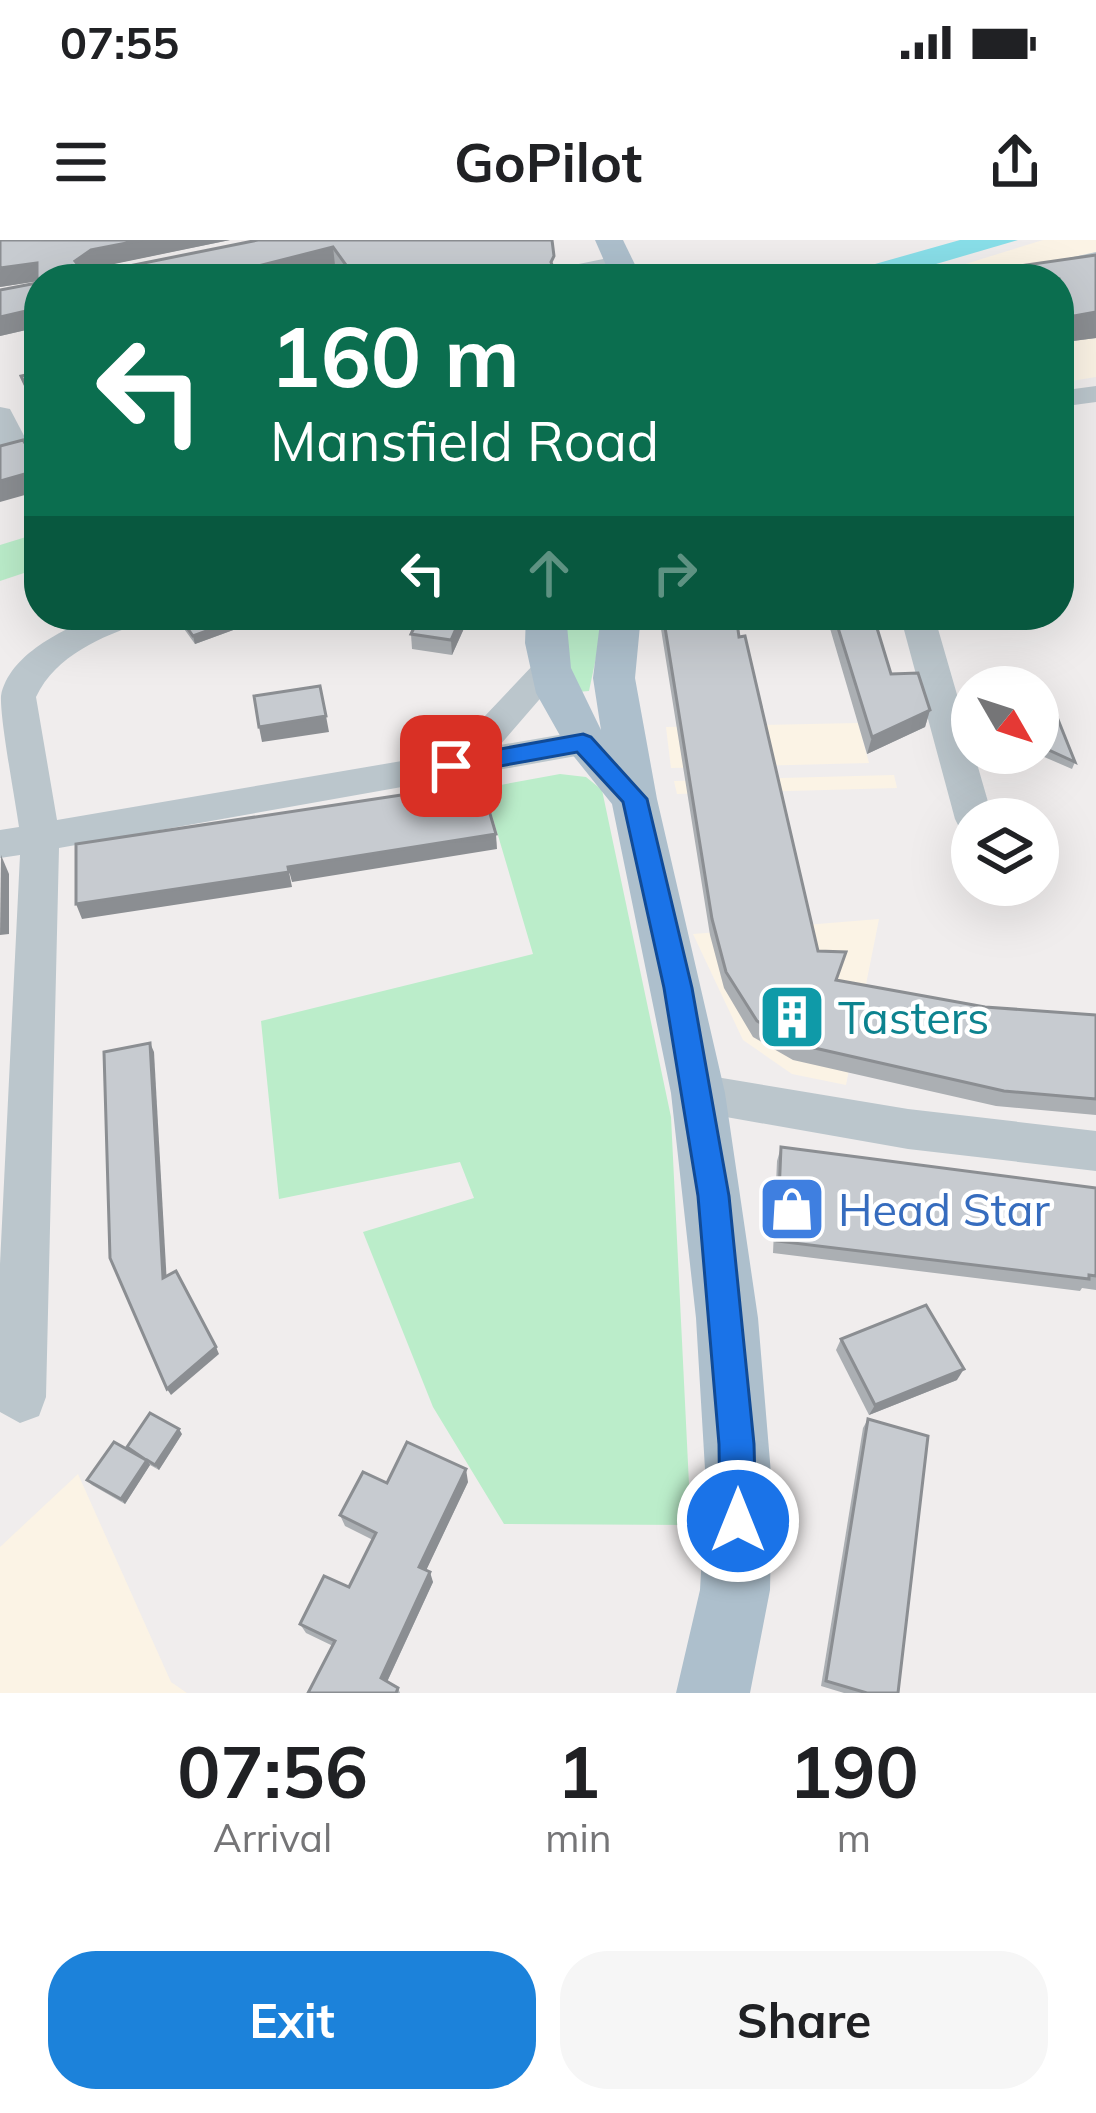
<!DOCTYPE html>
<html lang="en">
<head>
<meta charset="utf-8">
<style>
  body { margin:0; font-family:Mulish,sans-serif; background:#f6f6f6; color:#202124; height:100vh; display:flex; flex-direction:column; font-size:45px; white-space:nowrap }
  * { box-sizing:border-box; margin:0 }
  p { font-size:39px; color:#757577 }
  .icon { flex:none; width:66px; height:66px; fill:none; stroke:currentColor; stroke-width:2; stroke-linecap:round; stroke-linejoin:round }
  .map { position:relative; height:1453px; overflow:hidden }
  .panel { display:flex; flex-direction:column; background:#fff; flex:1 }
  .panel>* { flex:none }
  .banner { position:absolute; left:24px; top:24px; width:1050px; height:366px; border-radius:48px; box-shadow:0 12px 48px #0002; background:#0b6e4f; color:#fff; overflow:hidden }
  .needle { width:78px; rotate:129deg }
  .buttons { position:absolute; left:951px; top:426px; display:grid; gap:24px }
  .buttons a { display:grid; place-items:center; width:108px; height:108px; border-radius:50%; background:#fff; box-shadow:0 12px 48px #0002; font-size:60px }
  .pin { position:absolute; display:grid; place-items:center; width:102px; height:102px; color:#fff; margin:-51px; border-radius:24px; box-shadow:0 6px 18px #0006 }
  .me { position:absolute; width:132px; margin:-66px; rotate:0deg; stroke-linejoin:round; filter:drop-shadow(0 0 9px #0008) }
  .turn { display:flex; align-items:center; gap:42px; height:252px; padding:0 48px; font-size:54px }
  .turn .icon { width:156px; height:156px; stroke-width:2.5 }
  .turn b { display:block; font-size:84px; line-height:102px }
  .lanes { display:flex; align-items:center; height:114px; padding:0 48px; background:#0003; justify-content:center; gap:60px; direction:ltr }
  .lanes .off { opacity:.35 }
  .eta { display:flex; justify-content:space-evenly; align-items:center; height:204px; text-align:center }
  .eta b { font-size:72px; font-weight:700; line-height:84px }
  .primary-button { display:flex; gap:24px; margin-top:auto; padding:24px 48px }
  .primary-button a { flex:1; height:138px; border-radius:48px; background:#1c82da; color:#fff; font-size:48px; font-weight:700; line-height:138px; text-align:center }
  .primary-button a+a { background:#f6f6f6; color:#202124 }
  .status { display:flex; justify-content:space-between; align-items:center; height:84px; padding:0 60px; background:#fff; direction:ltr }
  .status svg { height:33px; fill:currentColor }
  header { display:flex; justify-content:space-between; align-items:center; height:156px; padding:0 48px; background:#fff; font-size:54px; font-weight:700 }
  .map>svg:first-child { display:block }
</style>
</head>
<body>
<div class="status"><b>07:55</b><svg viewBox="0 0 49 12"><path d="M0 12V9h3v3zM5 12V6h3v6zM10 12V3h3v9zM15 12V0h3v12zM26 1h20v11H26zM47 4h2v5h-2z"/></svg></div>
<header><svg class="icon" aria-label="menu" viewBox="0 0 24 24"><path d="M4 6h16M4 12h16M4 18h16"/></svg>GoPilot<svg class="icon" aria-label="share" viewBox="0 0 24 24"><path d="M12 15V3M7 8l5-5 5 5M5 13v7h14v-7"/></svg></header>
<div class="map">
<svg width="1096" height="1453" viewBox="0 0 1096 1453">
  <rect width="100%" height="100%" fill="#f0eded"/>
  <!-- commercial -->
  <g fill="#fbf3e5">
    <polygon points="1043,0 1096,0 1096,137 1059,143 1059,39 917,39"/>
    <polygon points="858,483 869,523 671,528 666,487"/>
    <polygon points="894,535 897,548 677,554 674,541"/>
    <polygon points="879,679 846,845 792,834 743,800 693,694"/>
    <polygon points="78,1234 171,1442 187,1453 0,1453 0,1307"/>
  </g>
  <!-- green -->
  <g fill="#bbedca">
    <polygon points="39,293 39,328 0,341 0,305"/>
    <polygon points="562,375 605,375 589,451 577,452 559,410"/>
    <polygon points="560,534 586,537 602,550 671,877 691,1285 504,1284 433,1167 363,992 474,958 460,922 279,959 261,781 533,714 484,548"/>
  </g>
  <!-- water -->
  <polygon fill="#89dfe9" points="960,0 1018,0 885,39 822,39"/>
  <g fill="none" stroke-linecap="round" stroke-linejoin="round">
    <!-- minor -->
    <g fill="#bbc6cc" fill-rule="evenodd">
      <polygon points="1096,12 1096,26 1038,39 993,39 996,34"/>
      <polygon points="618,16 627,18 627,28 583,39 555,39 569,26"/>
      <polygon points="1096,146 1096,162 1059,167 1059,151"/>
      <polygon points="0,167 10,169 31,209 27,215 0,222"/>
      <path d="M99,375H148L143,382C101,397 56,415 36,457L57,580L431,516L436,507L465,497L535,423H559L564,431L500,505L582,491L595,494L600,503L595,512L582,515L59,608L46,1157L39,1176L20,1183L0,1172V1024L20,615L0,618V590L19,587C15,558 0,480 1,456C9,414 64,389 99,375Z"/>
      <polygon points="900,375 934,375 993,579 972,579 972,592 960,589 955,579"/>
      <polygon points="698,834 908,869 1096,891 1096,931 908,909 698,872 682,867 675,853 682,839"/>
    </g>
    <!-- major -->
    <g fill="#adbfcc" fill-rule="evenodd">
      <polygon points="595,0 623,0 642,39 612,39"/>
      <polygon points="526,375 566,375 571,428 601,490 593,438 601,375 641,375 635,438 657,559 725,853 758,1078 772,1246 770,1350 750,1453 676,1453 700,1350 706,1246 696,1078 671,853 612,564 567,508 536,453 525,403"/>
    </g>
  </g>
  <!-- wall -->
  <g fill="#abafb3">
    <polygon points="0,0 230,0 102,26 129,26 258,0 554,32 557,39 346,39 335,25 279,39 39,39 39,87 0,96 0,50 37,43 37,41 0,47"/>
    <polygon points="1096,15 1096,98 1065,102 1059,97 1059,39 1015,39 1019,26"/>
    <polygon points="39,132 39,181 28,158 21,136"/>
    <polygon points="174,375 230,375 234,381 236,389 195,404"/>
    <polygon points="420,375 470,375 452,415 412,409 411,394"/>
    <polygon points="657,375 736,375 739,397 818,711 837,740 985,767 1096,775 1096,875 996,866 793,820 753,797 724,748 710,695 660,383 656,387"/>
    <polygon points="831,375 834,375 891,434 930,470 925,487 867,514 829,385"/>
    <polygon points="1038,474 1075,522 1072,529 1035,513 1038,513"/>
    <polygon points="781,907 1096,948 1096,1050 1082,1048 1080,1051 773,1013 777,921"/>
    <polygon points="841,1099 957,1140 869,1175 836,1110"/>
    <polygon points="868,1179 898,1453 844,1453 821,1446 863,1188"/>
    <polygon points="182,1194 159,1230 150,1225 125,1264 92,1245 87,1240 129,1210"/>
    <polygon points="468,1242 426,1330 433,1342 387,1442 398,1448 400,1453 308,1453 333,1406 306,1393 300,1384 349,1347 373,1300 345,1286 340,1275 387,1243"/>
  </g>
  <!-- shaded-wall -->
  <g fill="#8b8e92">
    <polygon points="142,0 230,0 95,28 80,38 75,21 91,10"/>
    <polygon points="333,7 335,25 279,39 207,39"/>
    <polygon points="37,23 39,41 0,47 0,28"/>
    <polygon points="39,68 39,87 0,96 0,77"/>
    <polygon points="1096,72 1096,98 1065,102 1074,76"/>
    <polygon points="39,230 39,251 0,262 0,241"/>
    <polygon points="462,375 470,375 452,415 451,400"/>
    <polygon points="234,381 236,389 195,404 193,396"/>
    <polygon points="930,470 925,487 867,514 872,497"/>
    <polygon points="326,476 329,492 262,502 259,487"/>
    <polygon points="496,594 497,609 292,642 288,627"/>
    <polygon points="1,615 9,634 9,694 0,695"/>
    <polygon points="289,632 292,647 82,679 76,664"/>
    <polygon points="150,803 154,812 167,1045 163,1038"/>
    <polygon points="216,1107 219,1114 171,1155 167,1149"/>
    <polygon points="964,1129 957,1140 869,1175 875,1165"/>
    <polygon points="179,1189 182,1194 159,1230 155,1225"/>
    <polygon points="147,1220 150,1225 125,1264 121,1259"/>
    <polygon points="466,1229 468,1242 423,1337 419,1327"/>
    <polygon points="430,1332 433,1342 385,1446 381,1438"/>
  </g>
  <!-- building -->
  <g fill="#c7cbd0" stroke="#8b8e92" stroke-width="3">
    <polygon points="0,0 142,0 91,10 75,21 79,26 129,26 258,0 552,0 554,16 551,22 557,39 356,39 333,7 207,39 39,39 39,68 0,77 0,50 37,43 37,23 0,28"/>
    <polygon points="1096,15 1096,72 1074,76 1059,62 1059,39 1033,39 1019,26"/>
    <polygon points="917,28 928,39 888,39 882,32"/>
    <polygon points="39,132 39,174 21,136"/>
    <polygon points="23,200 39,225 39,230 0,241 0,206"/>
    <polygon points="178,375 230,375 234,381 193,396"/>
    <polygon points="420,375 462,375 451,400 411,394"/>
    <polygon points="663,375 736,375 739,397 745,396 818,711 846,712 836,740 985,767 1096,775 1096,859 1004,851 797,804 757,781 726,732 712,679"/>
    <polygon points="834,375 873,375 891,434 918,433 930,470 872,497"/>
    <polygon points="320,446 326,476 259,487 254,456"/>
    <polygon points="1055,472 1075,522 1038,505 1038,474"/>
    <polygon points="481,543 496,594 288,627 289,632 76,664 76,604"/>
    <polygon points="150,803 163,1038 176,1031 216,1107 167,1149 110,1018 104,812"/>
    <polygon points="781,907 1096,948 1096,1036 1089,1035 1089,1039 777,1001"/>
    <polygon points="926,1065 964,1129 875,1165 841,1099"/>
    <polygon points="150,1173 179,1189 155,1225 147,1220 121,1259 87,1240 114,1202 146,1220 127,1207"/>
    <polygon points="868,1179 928,1196 898,1453 867,1453 826,1441"/>
    <polygon points="407,1202 466,1229 419,1327 430,1332 381,1438 398,1448 396,1453 308,1453 335,1401 300,1384 324,1336 349,1347 376,1293 340,1275 363,1232 387,1243"/>
  </g>
  <!-- route -->
  <polygon fill="#1a73e8" stroke="#114b97" stroke-width="3" points="583,494 591,497 647,559 692,748 729,956 754,1204 756,1281 751,1294 738,1299 725,1294 720,1281 719,1204 698,956 664,748 623,562 577,512 451,535 439,526 451,518"/>
  <!-- icons -->
  <defs>
    <symbol id="building-square" viewBox="-11 -11 22 22"><rect x="-9" y="-9" width="18" height="18" rx="4" fill="#0f9aa8" stroke="#fff"/><path d="M-4-6H4V6H1V3H-1V6H-4ZM-2.5-4.3h1.7v1.8h-1.7ZM.8-4.3h1.7v1.8H.8ZM-2.5-1h1.7V.8h-1.7ZM.8-1h1.7V.8H.8Z" fill="#fff"/></symbol>
    <symbol id="shop-square" viewBox="-11 -11 22 22"><rect x="-9" y="-9" width="18" height="18" rx="4" fill="#3f7fe0" stroke="#fff"/><path d="M-5-2.5h2.3a2.7 3.5 0 0 1 5.4 0H5L5.5 6h-11ZM-1.5-2.5h3a1.5 2.3 0 0 0-3 0Z" fill="#fff"/></symbol>
  </defs>
  <g fill-rule="evenodd">
    <use href="#building-square" x="754" y="739" width="76" height="76"/>
    <use href="#shop-square" x="754" y="931" width="76" height="76"/>
  </g>
  <g text-anchor="middle" dominant-baseline="central" stroke-width="9" stroke-linejoin="round" paint-order="stroke">
    <!-- culture labels -->
    <g font-size="45" fill="#0d838f" stroke="#fff" text-anchor="start">
      <text x="838" y="777">Tasters</text>
    </g>
    <!-- shop labels -->
    <g font-size="45" fill="#366cbe" stroke="#fff" text-anchor="start">
      <text x="838" y="969">Head Star</text>
    </g>
  </g>
</svg>
<div class="buttons">
<a><svg class="needle" viewBox="-14 -14 28 28"><path d="M0-13l5 13h-10z" fill="#e53935"/><path d="M0 13l5-13h-10z" fill="#757577"/></svg></a>
<a><svg class="icon" aria-label="layers" viewBox="0 0 24 24"><path d="M12 4l9 5-9 5-9-5zM3 14l9 5 9-5"/></svg></a>
</div>
<div class="pin" style="left:451px;top:526px;background:#d93025"><svg class="icon" aria-label="arrive" viewBox="0 0 24 24"><path d="M6 21V4h12l-3 4 3 4H6"/></svg></div>
<svg class="me" style="left:738px;top:1281px" viewBox="-20 -20 40 40"><circle r="17" fill="#1a73e8" stroke="#fff" stroke-width="3"/><path d="M0-11L8 9 0 5-8 9z" fill="#fff"/></svg>
<div class="banner">
<div class="turn"><svg class="icon" aria-label="left" viewBox="0 0 24 24"><path d="M17 20v-9H6M10 6l-5 5 5 5"/></svg><div><b>160 m</b>Mansfield Road</div></div>
<div class="lanes"><svg class="icon" aria-label="left" viewBox="0 0 24 24"><path d="M17 20v-9H6M10 6l-5 5 5 5"/></svg><svg class="icon off" aria-label="ahead" viewBox="0 0 24 24"><path d="M12 20V5M6 11l6-6 6 6"/></svg><svg class="icon off" aria-label="right" viewBox="0 0 24 24"><path d="M7 20v-9h11M14 6l5 5-5 5"/></svg></div>
</div>
</div>
<section class="panel">
<div class="eta">
<div><b>07:56</b><p>Arrival</p></div>
<div><b>1</b><p>min</p></div>
<div><b>190</b><p>m</p></div>
</div>
<div class="primary-button"><a>Exit</a><a>Share</a></div>
</section>
</body>
</html>
